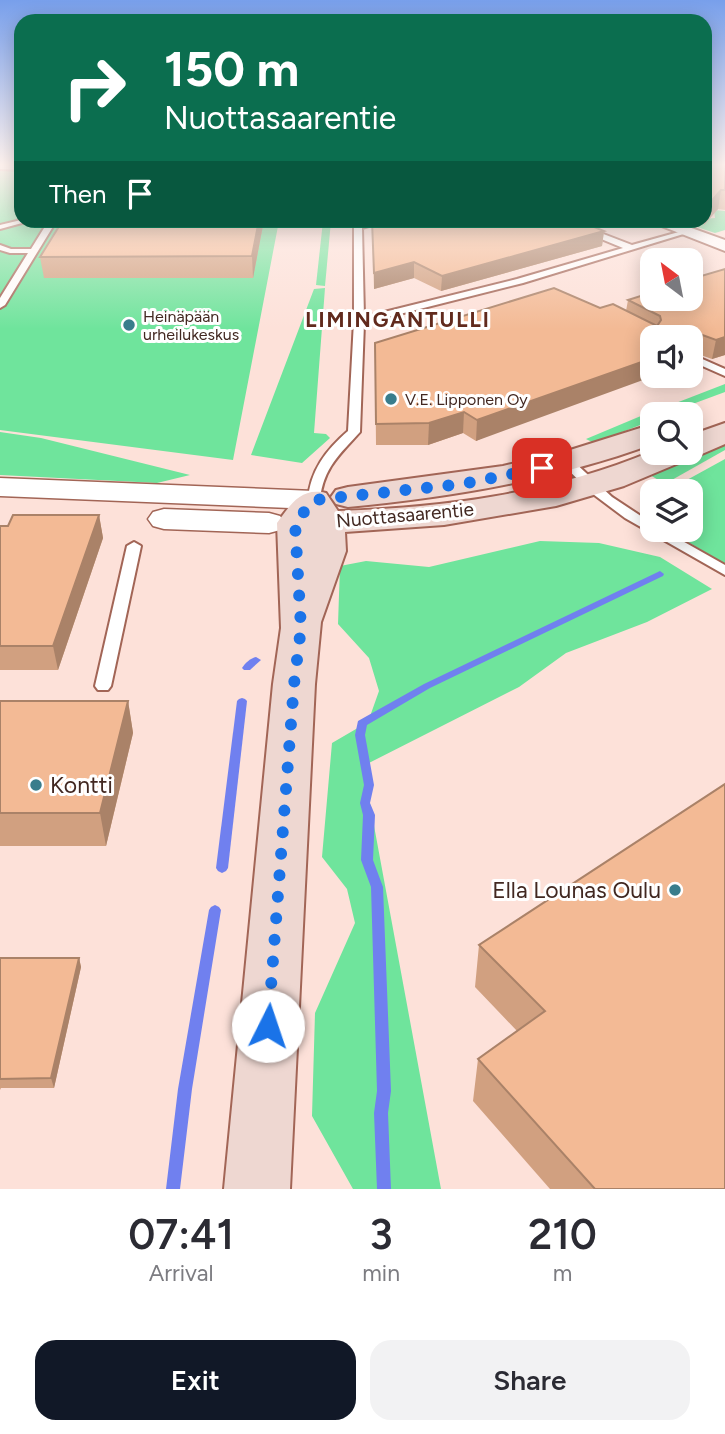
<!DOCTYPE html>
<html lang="en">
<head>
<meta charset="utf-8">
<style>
  body { margin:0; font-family:Figtree,sans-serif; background:#f2f2f3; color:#2b2b33; height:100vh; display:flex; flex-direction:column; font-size:26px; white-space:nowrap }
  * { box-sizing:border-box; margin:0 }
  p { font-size:23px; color:#7c7c81 }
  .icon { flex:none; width:38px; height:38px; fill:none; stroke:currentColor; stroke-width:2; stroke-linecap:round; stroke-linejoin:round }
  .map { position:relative; height:1189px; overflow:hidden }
  .side { display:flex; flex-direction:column; background:#fff; flex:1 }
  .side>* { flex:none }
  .hud { position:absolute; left:14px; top:14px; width:698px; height:214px; border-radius:21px; box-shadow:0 4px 18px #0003; background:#0b6e4f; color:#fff; overflow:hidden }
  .needle { width:46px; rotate:328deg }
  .fabs { position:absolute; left:640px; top:248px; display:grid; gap:14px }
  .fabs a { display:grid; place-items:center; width:63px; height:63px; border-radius:14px; background:#fff; box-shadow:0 4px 18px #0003; font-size:35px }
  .pin { position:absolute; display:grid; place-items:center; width:60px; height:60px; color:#fff; margin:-30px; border-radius:14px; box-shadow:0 4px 10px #0006 }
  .me { position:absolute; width:77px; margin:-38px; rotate:4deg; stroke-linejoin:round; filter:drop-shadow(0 0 5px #0008) }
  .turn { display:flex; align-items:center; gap:24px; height:147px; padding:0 35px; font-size:32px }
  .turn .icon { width:91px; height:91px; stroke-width:2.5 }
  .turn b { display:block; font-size:49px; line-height:60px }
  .then { display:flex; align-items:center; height:66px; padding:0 35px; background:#0003; gap:14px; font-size:26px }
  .eta { display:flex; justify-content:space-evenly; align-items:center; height:119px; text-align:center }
  .eta b { font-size:42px; font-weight:600; line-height:49px }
  .action { display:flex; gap:14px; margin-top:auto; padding:14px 35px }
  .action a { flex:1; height:80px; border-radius:21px; background:#111827; color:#fff; font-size:28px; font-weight:600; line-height:80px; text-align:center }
  .action a+a { background:#f2f2f3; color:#2b2b33 }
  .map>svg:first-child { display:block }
</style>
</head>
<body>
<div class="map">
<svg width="725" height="1189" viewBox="0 0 725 1189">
  <rect width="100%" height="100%" fill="#fde1d9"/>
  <!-- green -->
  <g fill="#6fe49c">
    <polygon points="0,163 21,163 21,220 279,221 233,460 0,430"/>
    <polygon points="714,210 725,211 725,230 715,233 679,221 715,218"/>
    <polygon points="323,221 331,221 325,286 316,285"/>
    <polygon points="325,288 314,433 326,434 330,438 302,463 251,455 314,289"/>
    <polygon points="725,384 725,392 671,412 663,408"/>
    <polygon points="648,413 653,416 653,420 594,443 586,439"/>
    <polygon points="0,432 41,438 190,475 157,483 0,475"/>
    <polygon points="725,443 725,450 670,481 660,481 650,475"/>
    <polygon points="725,459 725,564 668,530 691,530 691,492 665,492"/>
    <polygon points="540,541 599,543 660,557 712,589 647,622 566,653 519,687 363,766 441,1189 353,1189 312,1116 315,1013 355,923 347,889 322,857 332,743 368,722 379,691 369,658 338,624 340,566 366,561 429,567"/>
  </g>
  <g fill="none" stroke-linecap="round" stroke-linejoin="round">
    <!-- stream -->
    <g fill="#7080ef" fill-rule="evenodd">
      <polygon points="660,571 664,574 663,576 430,688 367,725 365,735 374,785 370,803 375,815 373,860 383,887 391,1091 388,1113 391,1189 377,1189 374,1113 377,1091 371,887 361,860 363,815 360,803 364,785 355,735 358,721 424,684"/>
      <path d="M256,657L261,660L250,670H244L242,668C245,663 251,658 256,657Z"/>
      <polygon points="242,698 245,699 247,701 228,868 226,871 222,873 218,871 216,868 237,701 239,699"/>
      <polygon points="215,905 219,907 221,910 192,1089 180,1189 166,1189 178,1089 209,910 211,907"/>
    </g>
    <defs>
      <g id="service">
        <polygon points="0,165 21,166 21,170 0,169"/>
        <polygon points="21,220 33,220 0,229 0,225"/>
        <polygon points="49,220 57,220 5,305 0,308 0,298 28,253 10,253 0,250 0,245 11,249 31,249"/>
        <path d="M354,220H362V224L388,220L362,228L364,317L517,279L623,248L555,220H567L632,245L686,230L690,232L523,283L364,323L360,432C340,454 323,468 320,500L314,504L308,500C310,471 326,450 348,431L354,321Z"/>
        <polygon points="691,354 725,369 725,376 691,361"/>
        <polygon points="568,459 572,460 612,497 653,524 653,530 663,530 725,565 725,575 625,518 593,494 564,466 562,463"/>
        <polygon points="134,542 141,546 111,686 108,690 98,690 95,686 127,546"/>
      </g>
      <polygon id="minor" points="646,220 669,220 725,240 725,251"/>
      <g id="tertiary">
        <polygon points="0,478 314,491 325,493 330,500 325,507 314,509 0,496"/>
        <polygon points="164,509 269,513 280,516 285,523 280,530 269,533 164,529 153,526 148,519 153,512"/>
      </g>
      <g id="secondary">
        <path d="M725,423V444L702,454L689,456L686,460L624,486L556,506L444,525L345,532L346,551L321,622L315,684L290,1189H224L273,684L281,628L277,523C291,504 301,487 326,493L338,511C449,507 549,494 653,451V453H691V435Z"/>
        <path d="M653,424V444C554,480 452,497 348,507L336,504L331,497L336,490L348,487L503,466L567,451Z"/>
      </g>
    </defs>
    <!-- service casing -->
    <use href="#service" stroke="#a26556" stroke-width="4"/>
    <!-- minor casing -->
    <use href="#minor" stroke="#a26556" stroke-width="4"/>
    <!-- tertiary casing -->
    <use href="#tertiary" stroke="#a26556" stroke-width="3"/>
    <!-- secondary casing -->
    <use href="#secondary" stroke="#a26556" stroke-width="4"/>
    <!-- service -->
    <use href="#service" fill="#fff" fill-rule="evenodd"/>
    <!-- minor -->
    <use href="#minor" fill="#fff" fill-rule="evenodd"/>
    <!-- tertiary -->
    <use href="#tertiary" fill="#fff" fill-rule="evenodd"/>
    <!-- secondary -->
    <use href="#secondary" fill="#eed7d1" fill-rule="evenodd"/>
  </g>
  <!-- wall -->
  <g fill="#d1a080">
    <polygon points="705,163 725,163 725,210 718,209 704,225 702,220 705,220"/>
    <polygon points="264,220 253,278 44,278 40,257"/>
    <polygon points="372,220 604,231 602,246 441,291 414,278 374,289"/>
    <polygon points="725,269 725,355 712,359 692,352 691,356 691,338 476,441 463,433 428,445 376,445 375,343 600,308 626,311 628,300"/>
    <polygon points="99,515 103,538 58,670 0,670 0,526 8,526"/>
    <polygon points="0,701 128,701 133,733 106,846 0,846"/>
    <polygon points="479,945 725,1189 550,1189 473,1101 478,1059 517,1031 475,987"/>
    <polygon points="0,958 79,958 81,967 54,1088 1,1088 0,1090"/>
  </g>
  <!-- shaded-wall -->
  <g fill="#aa8268">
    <polygon points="721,190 718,209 704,225 708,205"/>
    <polygon points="259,220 264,220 253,278 252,256"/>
    <polygon points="604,231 602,246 441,291 442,276"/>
    <polygon points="414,262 414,278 374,289 374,273"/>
    <polygon points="725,337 725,355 712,359 716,340"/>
    <polygon points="653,358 653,376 654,376 476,441 477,420"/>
    <polygon points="464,412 463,433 428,445 429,423"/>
    <polygon points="99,515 103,538 58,670 53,646"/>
    <polygon points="128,701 133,733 106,846 100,813"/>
    <polygon points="79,958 81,967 54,1088 51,1078"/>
  </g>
  <!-- building -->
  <g fill="#f3ba95" stroke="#aa8268" stroke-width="2">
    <polygon points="705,163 725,163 725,190 721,190 708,205 705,200"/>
    <polygon points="63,220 259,220 252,256 40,257"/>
    <polygon points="372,220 577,220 604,231 442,276 414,262 374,273"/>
    <polygon points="725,269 725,337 716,340 694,332 693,344 691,344 691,338 653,338 653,358 477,420 464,412 429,423 376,424 375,343 554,288 600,308 613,304 657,326 661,320 660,316 628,300 653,292 653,299 691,299 691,279"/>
    <polygon points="13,515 99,515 53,646 0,646 0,526 8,526"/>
    <polygon points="0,701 128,701 100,813 0,813"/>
    <polygon points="725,784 725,1189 595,1189 478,1059 545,1011 479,945"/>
    <polygon points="0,958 79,958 51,1078 0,1079"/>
  </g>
  <!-- sky -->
  <linearGradient id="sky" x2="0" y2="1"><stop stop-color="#789feb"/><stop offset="0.5" stop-color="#fef2ee"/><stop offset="1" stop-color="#fef2ee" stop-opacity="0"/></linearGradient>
  <rect width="725" height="329" fill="url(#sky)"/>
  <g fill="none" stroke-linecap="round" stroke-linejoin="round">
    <!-- route -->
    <polyline stroke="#1a73e8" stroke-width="12" stroke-dasharray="0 21.6" points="268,1026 294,684 301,628 295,523 314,500 462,484 542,468"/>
  </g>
  <!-- markers -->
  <g fill="#397d8c" stroke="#fff" stroke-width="2.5">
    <circle cx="129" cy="325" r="7"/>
    <circle cx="391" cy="399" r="7"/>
    <circle cx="36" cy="785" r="7"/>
    <circle cx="675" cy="890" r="7"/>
  </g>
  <g text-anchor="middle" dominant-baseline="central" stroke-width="6" stroke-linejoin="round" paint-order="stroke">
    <!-- far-poi labels -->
    <g font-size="16" fill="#422821" stroke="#fff" text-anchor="start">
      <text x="143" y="316">Heinäpään<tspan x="143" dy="18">urheilukeskus</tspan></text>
      <text x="405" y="399">V.E. Lipponen Oy</text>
    </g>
    <!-- street labels -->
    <g font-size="19" fill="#422821" stroke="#fff">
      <text transform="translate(405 515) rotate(-5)">Nuottasaarentie</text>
    </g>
    <!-- far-district labels -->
    <g font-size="21" font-weight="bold" letter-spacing="2" fill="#612a1d" stroke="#fff">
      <text x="398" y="319">LIMINGANTULLI</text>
    </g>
    <!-- near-poi labels -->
    <g font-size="23" fill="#422821" stroke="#fff" text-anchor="start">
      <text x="50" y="785">Kontti</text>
      <text x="661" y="890" text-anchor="end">Ella Lounas Oulu</text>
    </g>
  </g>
</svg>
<div class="fabs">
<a><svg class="needle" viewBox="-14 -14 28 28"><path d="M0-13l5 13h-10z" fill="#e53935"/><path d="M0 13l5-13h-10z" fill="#7c7c81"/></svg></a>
<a><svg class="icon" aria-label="sound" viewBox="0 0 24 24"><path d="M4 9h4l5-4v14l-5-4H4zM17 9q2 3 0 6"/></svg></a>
<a><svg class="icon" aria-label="search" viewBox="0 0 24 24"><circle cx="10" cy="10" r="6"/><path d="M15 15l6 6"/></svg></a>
<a><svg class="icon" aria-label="layers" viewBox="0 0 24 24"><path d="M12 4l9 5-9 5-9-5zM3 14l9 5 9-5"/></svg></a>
</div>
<div class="pin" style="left:542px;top:468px;background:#d93025"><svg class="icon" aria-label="arrive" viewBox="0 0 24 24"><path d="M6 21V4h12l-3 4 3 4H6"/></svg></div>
<svg class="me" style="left:268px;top:1026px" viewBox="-20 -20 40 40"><circle r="19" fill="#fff"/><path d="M0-13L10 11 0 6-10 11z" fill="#1a73e8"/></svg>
<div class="hud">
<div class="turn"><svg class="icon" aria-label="right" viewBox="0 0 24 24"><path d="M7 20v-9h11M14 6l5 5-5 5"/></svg><div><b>150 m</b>Nuottasaarentie</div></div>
<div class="then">Then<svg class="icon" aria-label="arrive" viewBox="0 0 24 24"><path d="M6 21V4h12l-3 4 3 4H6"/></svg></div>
</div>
</div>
<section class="side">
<div class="eta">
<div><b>07:41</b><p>Arrival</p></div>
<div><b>3</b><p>min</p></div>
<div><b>210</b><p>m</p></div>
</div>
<div class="action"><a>Exit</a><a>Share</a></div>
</section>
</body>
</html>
